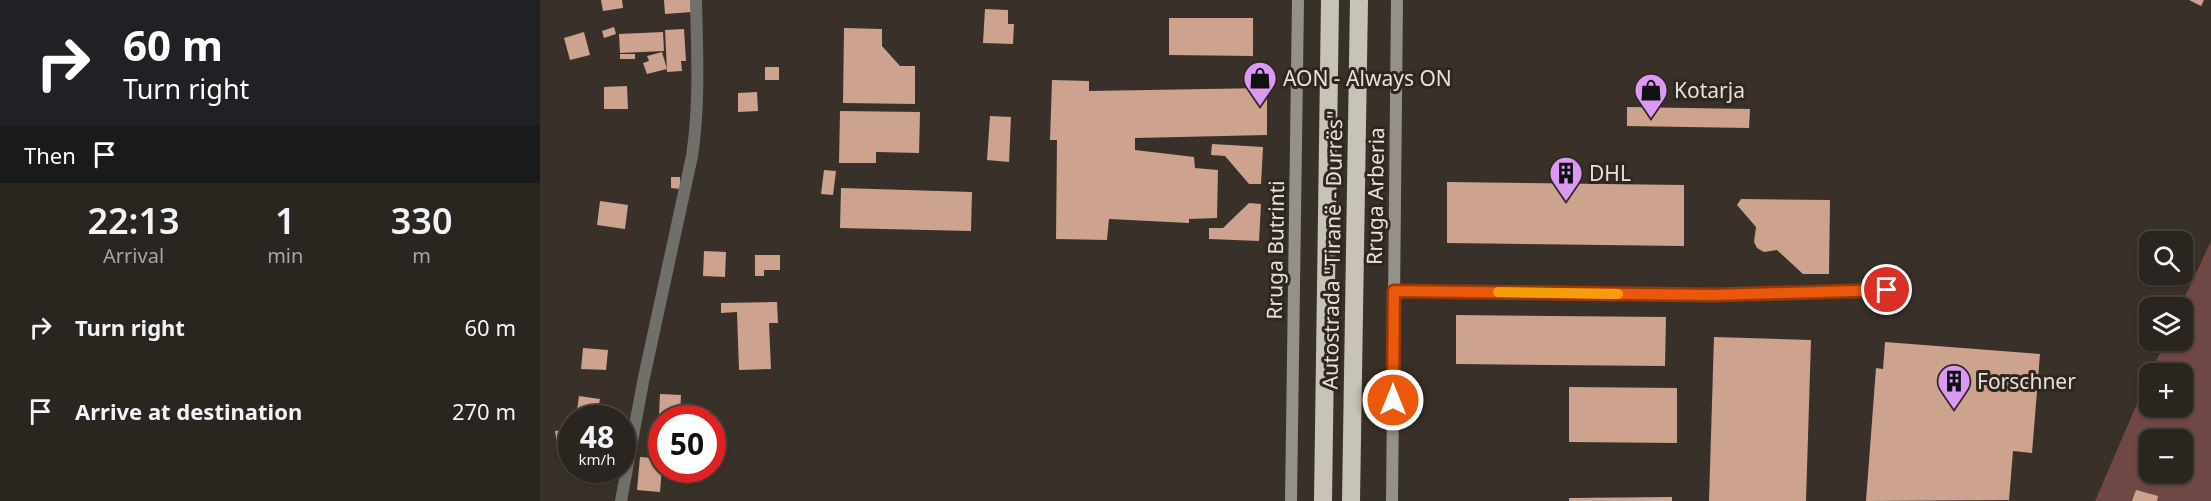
<!DOCTYPE html>
<html lang="en">
<head>
<meta charset="utf-8">
<style>
  body { margin:0; font-family:"Noto Sans",sans-serif; background:#37312c; color:#f1f3f6; height:100vh; display:flex; flex-direction:column; font-size:22px; white-space:nowrap }
  * { box-sizing:border-box; margin:0 }
  p { font-size:20px; color:#a6a5a4 }
  .icon { flex:none; width:33px; height:33px; fill:none; stroke:currentColor; stroke-width:2; stroke-linecap:round; stroke-linejoin:round }
  .map { position:relative; flex:1; overflow:hidden }
  .sheet { display:flex; flex-direction:column; background:#2b251f; width:540px }
  .sheet>* { flex:none }
  .hud { background:#202124; color:#fff; overflow:hidden }
  .buttons { position:absolute; left:1599px; top:231px; display:grid; gap:12px }
  .buttons a { display:grid; place-items:center; width:54px; height:54px; border-radius:12px; background:#2b251f; box-shadow:0 2px 4px #0004,0 0 0 2px #47423d; font-size:30px }
  .speed { position:absolute; left:18px; top:405px; display:flex; gap:12px; font-size:30px; font-weight:700; text-align:center }
  .speed>* { display:grid; place-content:center; width:78px; height:78px; border-radius:50%; background:#2b251f; box-shadow:0 2px 4px #0004,0 0 0 2px #47423d; line-height:1 }
  .speed small { font-size:15px; font-weight:400 }
  .speed .limit { border:9px solid #d22; background:#fff; color:#111 }
  .pin { position:absolute; display:grid; place-items:center; width:51px; height:51px; color:#fff; margin:-26px; border:3px solid #fff; border-radius:50%; box-shadow:0 2px 6px #0007 }
  .me { position:absolute; width:66px; margin:-33px; rotate:0deg; stroke-linejoin:round; filter:drop-shadow(0 0 4px #0008) }
  .turn { display:flex; align-items:center; gap:21px; height:126px; padding:0 24px; font-size:27px }
  .turn .icon { width:78px; height:78px; stroke-width:2.5 }
  .turn b { display:block; font-size:42px; line-height:51px }
  .then { display:flex; align-items:center; height:57px; padding:0 24px; background:#0003; gap:12px; font-size:22px }
  .eta { display:flex; justify-content:space-evenly; align-items:center; height:102px; text-align:center }
  .eta b { font-size:36px; font-weight:600; line-height:42px }
  ul { padding:0; list-style:none }
  li { display:flex; align-items:center; gap:18px; height:84px; padding:0 24px }
  li div { flex:1 }
  li b { display:block; font-size:22px }
  li em { font-style:normal }
  main { display:flex; flex:1; min-height:0 }
  .map>svg:first-child { display:block }
</style>
</head>
<body>
<main>
<section class="sheet">
<div class="hud">
<div class="turn"><svg class="icon" aria-label="right" viewBox="0 0 24 24"><path d="M7 20v-9h11M14 6l5 5-5 5"/></svg><div><b>60 m</b>Turn right</div></div>
<div class="then">Then<svg class="icon" aria-label="arrive" viewBox="0 0 24 24"><path d="M6 21V4h12l-3 4 3 4H6"/></svg></div>
</div>
<div class="eta">
<div><b>22:13</b><p>Arrival</p></div>
<div><b>1</b><p>min</p></div>
<div><b>330</b><p>m</p></div>
</div>
<ul>
<li><svg class="icon" aria-label="right" viewBox="0 0 24 24"><path d="M7 20v-9h11M14 6l5 5-5 5"/></svg><div><b>Turn right</b></div><em>60 m</em></li>
<li><svg class="icon" aria-label="arrive" viewBox="0 0 24 24"><path d="M6 21V4h12l-3 4 3 4H6"/></svg><div><b>Arrive at destination</b></div><em>270 m</em></li>
</ul>
</section>
<div class="map">
<svg width="1671" height="501" viewBox="0 0 1671 501">
  <rect width="100%" height="100%" fill="#393129"/>
  <!-- green -->
  <path fill="#6f4744" fill-rule="evenodd" d="M1671,241V501H1555L1609,376L1610,406H1642V374L1611,373L1625,341L1642,340V308L1640,307ZM1610,440H1642V472H1610Z"/>
  <!-- building -->
  <g fill="#cda28e">
    <polygon points="61,0 82,0 83,8 63,11"/>
    <polygon points="124,0 151,0 152,12 125,14"/>
    <polygon points="1649,0 1664,0 1661,6"/>
    <polygon points="445,9 468,10 468,24 474,24 473,44 443,43"/>
    <polygon points="629,18 713,18 713,56 629,55"/>
    <polygon points="74,27 76,34 64,38 62,31"/>
    <polygon points="304,28 342,29 342,46 360,66 375,66 375,104 303,103"/>
    <polygon points="144,29 146,61 141,61 142,71 127,72 125,30"/>
    <polygon points="44,32 50,55 30,60 24,38"/>
    <polygon points="123,32 124,51 80,53 79,34"/>
    <polygon points="122,52 127,69 107,74 103,63 109,61 107,56"/>
    <rect x="80" y="54" width="15" height="5"/>
    <rect x="225" y="67" width="14" height="13"/>
    <polygon points="512,80 549,81 549,91 727,88 727,135 595,138 595,150 654,157 655,168 678,170 677,218 649,219 649,223 569,219 567,240 516,239 517,140 510,140"/>
    <polygon points="87,86 88,109 64,109 64,87"/>
    <polygon points="217,92 218,111 198,112 198,93"/>
    <polygon points="1087,107 1210,109 1209,128 1087,126"/>
    <polygon points="300,111 380,112 379,153 336,152 336,163 299,163"/>
    <polygon points="450,116 471,117 469,162 447,160"/>
    <polygon points="672,144 723,147 721,184 709,184 685,156 671,155"/>
    <polygon points="284,170 296,171 293,195 281,194"/>
    <polygon points="131,177 140,177 140,189 131,188"/>
    <polygon points="907,182 1144,185 1144,246 907,243"/>
    <polygon points="301,188 432,192 431,231 300,228"/>
    <polygon points="1201,199 1290,200 1289,274 1263,274 1237,250 1224,252 1217,248 1214,242 1216,227 1197,205"/>
    <polygon points="60,201 88,205 85,229 57,225"/>
    <polygon points="709,203 721,204 719,241 669,239 669,228 683,228"/>
    <polygon points="164,251 186,252 185,277 163,276"/>
    <polygon points="215,255 240,255 240,270 224,270 224,276 215,276"/>
    <polygon points="237,302 238,323 229,323 231,369 199,370 197,312 181,313 181,303"/>
    <polygon points="916,315 1126,317 1125,366 916,364"/>
    <polygon points="1174,337 1271,340 1266,501 1169,501"/>
    <polygon points="1345,342 1500,354 1492,453 1473,451 1469,500 1326,501 1336,368 1343,369"/>
    <polygon points="43,348 68,350 66,370 41,369"/>
    <polygon points="1029,387 1137,388 1137,443 1029,442"/>
    <polygon points="120,394 141,395 140,416 119,416"/>
    <polygon points="39,396 60,399 56,418 36,418"/>
    <polygon points="26,430 27,436 32,435 32,449 18,451 15,431"/>
    <polygon points="100,457 114,458 114,466 122,466 120,492 97,490"/>
    <polygon points="1596,490 1618,496 1617,501 1592,501"/>
    <polygon points="1132,497 1132,501 1029,501 1029,498"/>
  </g>
  <g fill="none" stroke-linecap="round" stroke-linejoin="round">
    <!-- street -->
    <g stroke="#716f6a" stroke-width="12">
      <polyline points="854,291 1175,295 1347,290"/>
      <path d="M81,501L103,382L152,156C160,104 157,52 156,0"/>
    </g>
    <!-- secondary -->
    <g stroke="#949189" stroke-width="12">
      <polyline points="751,501 758,0"/>
      <polyline points="852,501 857,0"/>
    </g>
    <!-- highway -->
    <g stroke="#c7c3b6" stroke-width="18">
      <polyline points="783,501 790,0"/>
      <polyline points="811,501 819,0"/>
    </g>
  </g>
  <g fill="none" stroke-linecap="round" stroke-linejoin="round">
    <defs>
      <polyline id="route" points="853,400 854,291 1174,295 1347,290"/>
    </defs>
    <!-- route casing -->
    <use href="#route" stroke="#983908" stroke-width="15"/>
    <!-- route -->
    <use href="#route" stroke="#ea580c" stroke-width="10"/>
    <!-- slow -->
    <polyline stroke="#f59e0b" stroke-width="10" points="958,292 1078,294"/>
  </g>
  <!-- icons -->
  <defs>
    <symbol id="shop-pin" viewBox="-11 -11 22 30"><path d="M0 17L-7.5 6A9.5 9.5 0 1 1 7.5 6Z" fill="#dc99f4" stroke="#2f271f"/><path d="M-5-2.5h2.3a2.7 3.5 0 0 1 5.4 0H5L5.5 6h-11ZM-1.5-2.5h3a1.5 2.3 0 0 0-3 0Z" fill="#111"/></symbol>
    <symbol id="building-pin" viewBox="-11 -11 22 30"><path d="M0 17L-7.5 6A9.5 9.5 0 1 1 7.5 6Z" fill="#dc99f4" stroke="#2f271f"/><path d="M-4-6H4V6H1V3H-1V6H-4ZM-2.5-4.3h1.7v1.8h-1.7ZM.8-4.3h1.7v1.8H.8ZM-2.5-1h1.7V.8h-1.7ZM.8-1h1.7V.8H.8Z" fill="#111"/></symbol>
  </defs>
  <g fill-rule="evenodd">
    <use href="#shop-pin" x="701" y="59" width="38" height="52"/>
    <use href="#shop-pin" x="1092" y="71" width="38" height="52"/>
    <use href="#building-pin" x="1007" y="154" width="38" height="52"/>
    <use href="#building-pin" x="1395" y="362" width="38" height="52"/>
  </g>
  <g text-anchor="middle" dominant-baseline="central" stroke-width="6" stroke-linejoin="round" paint-order="stroke">
    <!-- poi labels -->
    <g font-size="21" fill="#e6e1dc" stroke="#2f271f" text-anchor="start">
      <text x="743" y="78">AON - Always ON</text>
      <text x="1134" y="90">Kotarja</text>
      <text x="1049" y="173">DHL</text>
      <text x="1437" y="381">Forschner</text>
    </g>
    <!-- street labels -->
    <g font-size="21" fill="#e6e1dc" stroke="#2f271f">
      <text transform="translate(835 196) rotate(-89)">Rruga Arberia</text>
      <text transform="translate(735 250) rotate(-89)">Rruga Butrinti</text>
      <text transform="translate(792 250) rotate(-89)">Autostrada "Tiranë - Durrës"</text>
    </g>
  </g>
</svg>
<div class="buttons">
<a><svg class="icon" aria-label="search" viewBox="0 0 24 24"><circle cx="10" cy="10" r="6"/><path d="M15 15l6 6"/></svg></a>
<a><svg class="icon" aria-label="layers" viewBox="0 0 24 24"><path d="M12 4l9 5-9 5-9-5zM3 14l9 5 9-5"/></svg></a>
<a>+</a>
<a>−</a>
</div>
<div class="speed"><div>48<small>km/h</small></div><div class="limit">50</div></div>
<div class="pin" style="left:1347px;top:290px;background:#d93025"><svg class="icon" aria-label="arrive" viewBox="0 0 24 24"><path d="M6 21V4h12l-3 4 3 4H6"/></svg></div>
<svg class="me" style="left:853px;top:400px" viewBox="-20 -20 40 40"><circle r="17" fill="#ea580c" stroke="#fff" stroke-width="3"/><path d="M0-11L8 9 0 5-8 9z" fill="#fff"/></svg>
</div>
</main>
</body>
</html>
